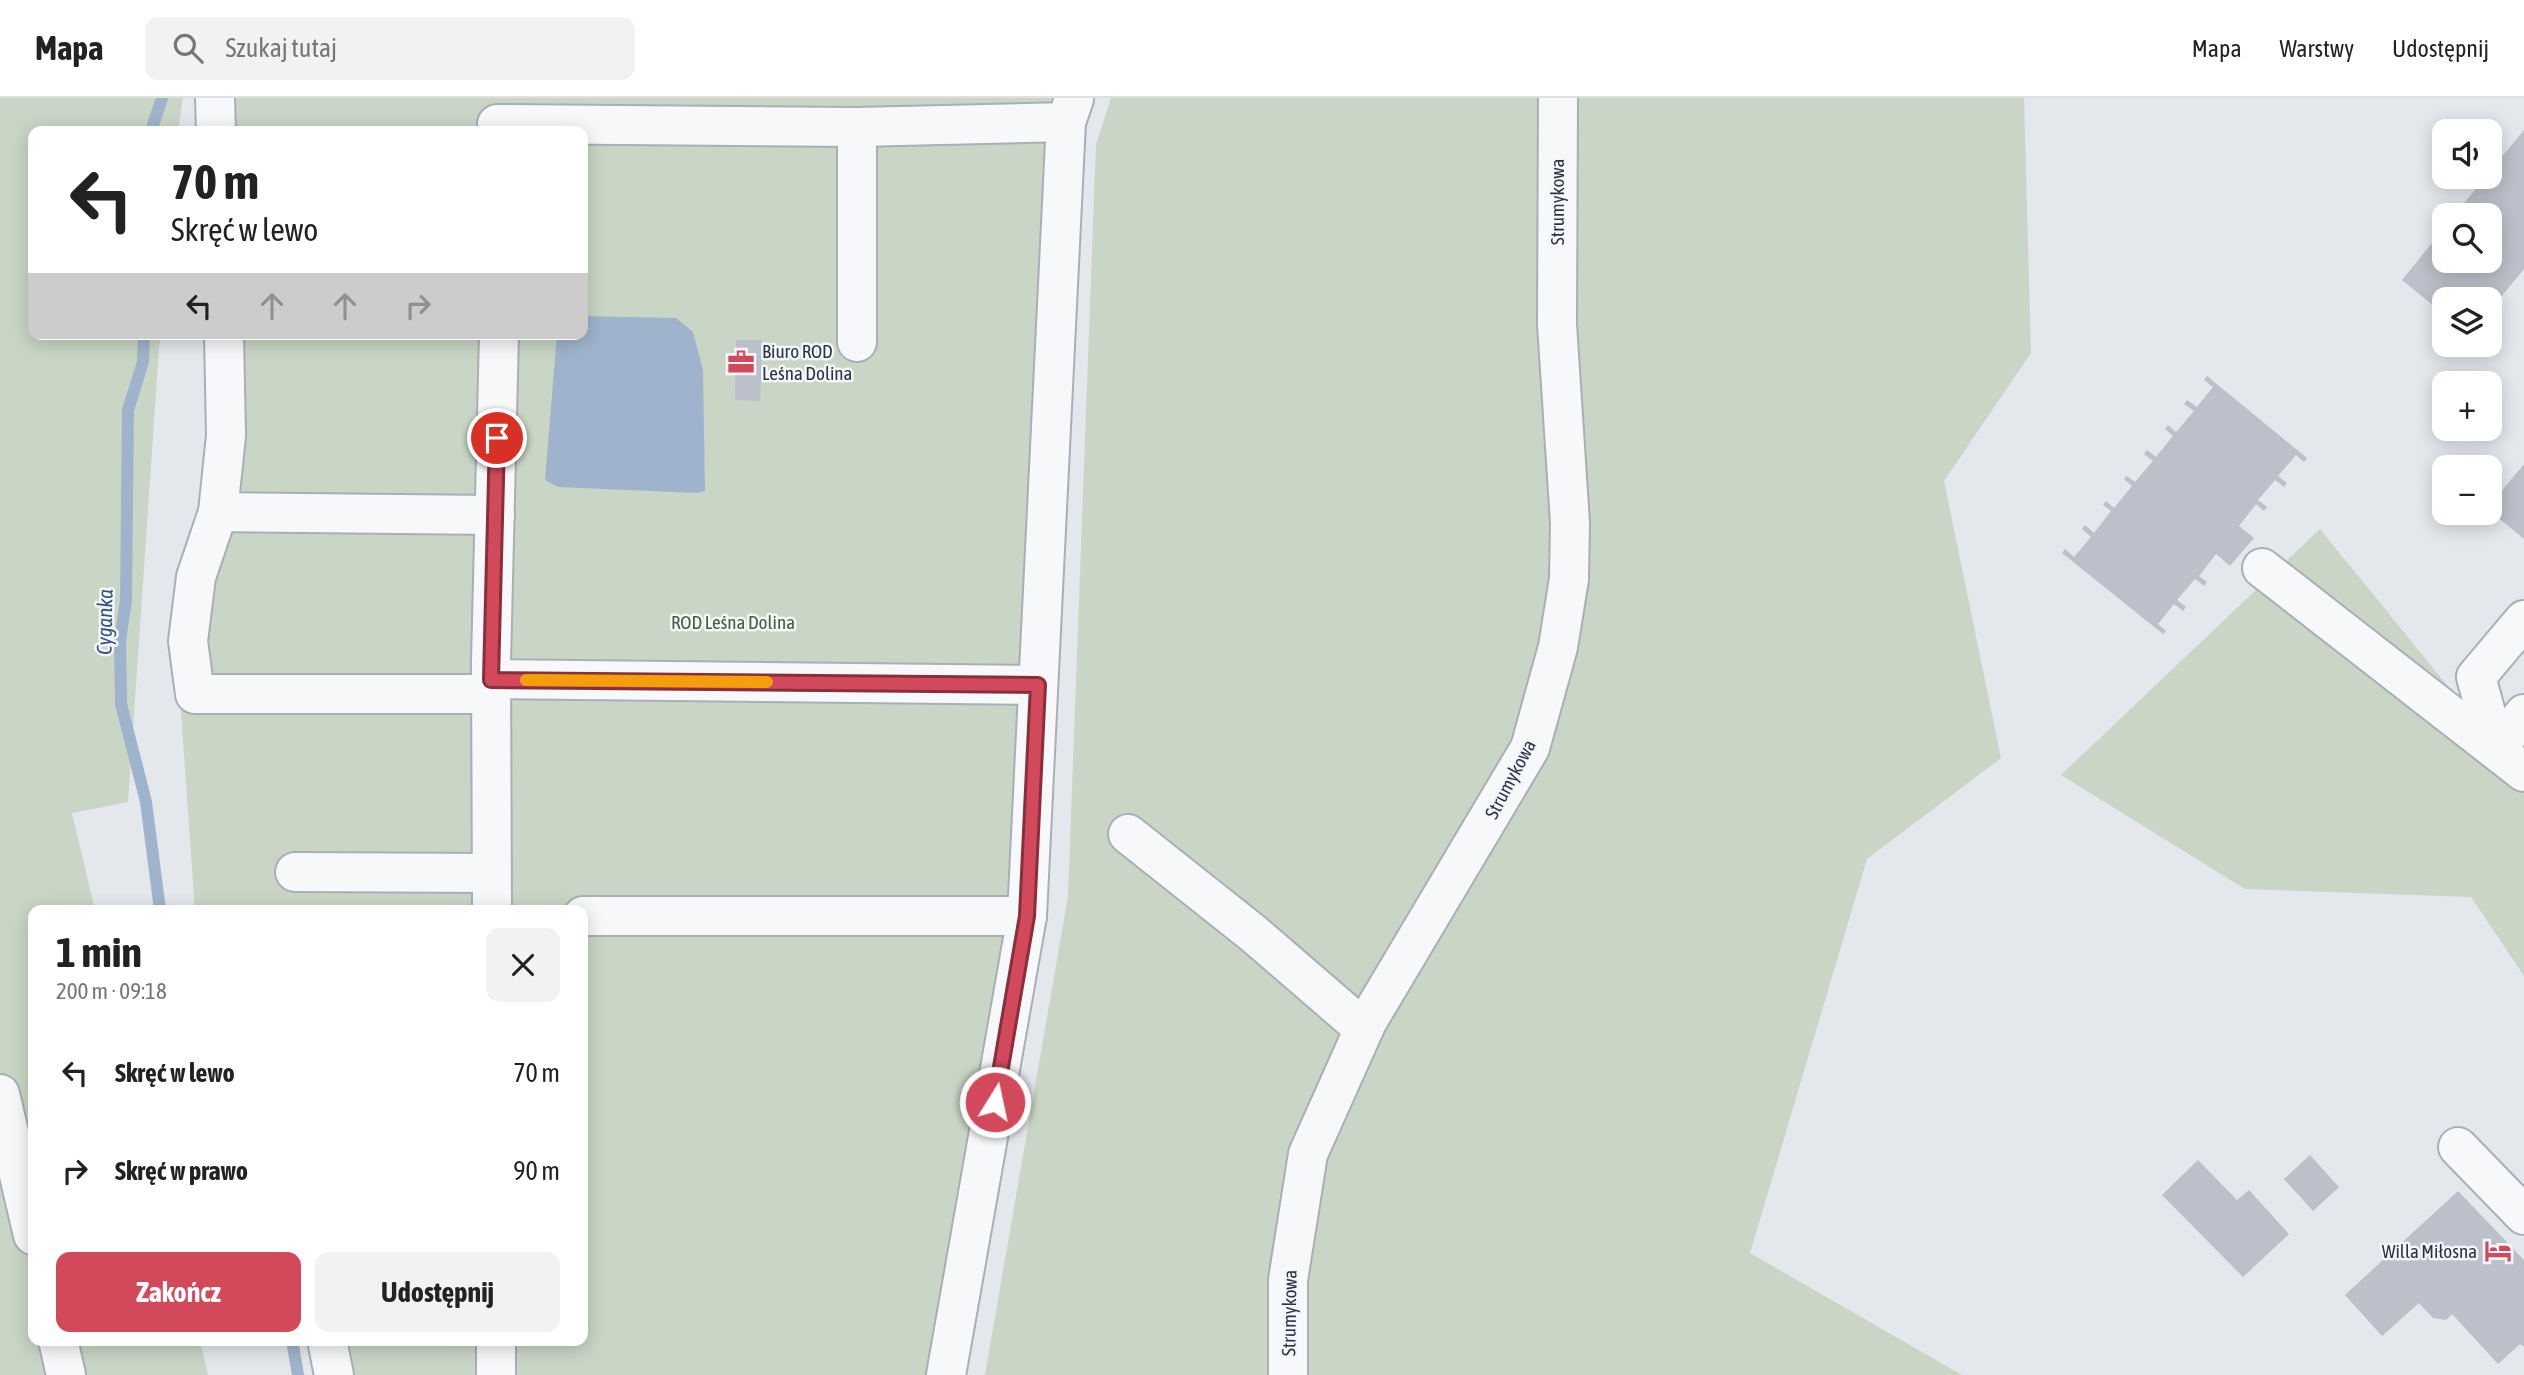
<!DOCTYPE html>
<html lang="pl">
<head>
<meta charset="utf-8">
<style>
  body { margin:0; font-family:"Asap Condensed",sans-serif; background:#f2f2f2; color:#222; height:100vh; display:flex; flex-direction:column; font-size:26px; white-space:nowrap }
  * { box-sizing:border-box; margin:0 }
  p { font-size:23px; color:#767676 }
  .icon { flex:none; width:38px; height:38px; fill:none; stroke:currentColor; stroke-width:2; stroke-linecap:round; stroke-linejoin:round }
  .map { position:relative; flex:1; overflow:hidden }
  .side { position:absolute; left:28px; top:807px; width:560px; height:441px; display:flex; flex-direction:column; background:#fff; border-radius:14px; box-shadow:0 4px 18px #0003 }
  .side>* { flex:none }
  .top-card { position:absolute; left:28px; top:28px; width:560px; height:214px; border-radius:14px; box-shadow:0 4px 18px #0003; background:#fff; color:#222; overflow:hidden }
  .controls { position:absolute; left:2432px; top:21px; display:grid; gap:14px }
  .controls a { display:grid; place-items:center; width:70px; height:70px; border-radius:14px; background:#fff; box-shadow:0 4px 18px #0003; font-size:35px }
  .pin { position:absolute; display:grid; place-items:center; width:60px; height:60px; color:#fff; margin:-30px; border:4px solid #fff; border-radius:50%; box-shadow:0 2px 7px #0007 }
  .me { position:absolute; width:77px; margin:-38px; rotate:10deg; stroke-linejoin:round; filter:drop-shadow(0 0 5px #0008) }
  .turn { display:flex; align-items:center; gap:24px; height:147px; padding:0 28px; font-size:32px }
  .turn .icon { width:91px; height:91px; stroke-width:2.5 }
  .turn b { display:block; font-size:49px; line-height:60px }
  .lanes { display:flex; align-items:center; height:66px; padding:0 28px; background:#0003; justify-content:center; gap:35px; direction:ltr }
  .lanes .off { opacity:.35 }
  .round { display:grid; place-items:center; flex:none; width:74px; height:74px; border-radius:14px; background:#f2f2f2 }
  .headline { display:flex; align-items:center; justify-content:space-between; height:119px; padding:0 28px }
  h1 { font-size:42px; font-weight:700; line-height:52px }
  .cta { display:flex; gap:14px; margin-top:auto; padding:14px 28px }
  .cta a { flex:1; height:80px; border-radius:14px; background:#d1495b; color:#fff; font-size:28px; font-weight:700; line-height:80px; text-align:center }
  .cta a+a { background:#f2f2f2; color:#222 }
  ul { padding:0; list-style:none }
  li { display:flex; align-items:center; gap:21px; height:98px; padding:0 28px }
  li div { flex:1 }
  li b { display:block; font-size:26px }
  li em { font-style:normal }
  header { display:flex; align-items:center; gap:42px; box-sizing:border-box; height:98px; padding:0 35px; background:#fff; border-bottom:2px solid #e0e0e0 }
  header strong { font-size:33px }
  nav { display:flex; gap:38px; margin-inline-start:auto; font-size:24px }
  .search { width:490px; height:63px; background:#f2f2f2; display:flex; align-items:center; gap:18px; box-sizing:border-box; padding:0 24px; border-radius:14px; color:#767676; font-size:26px }
  .map>svg:first-child { display:block }
</style>
</head>
<body>
<header>
<strong>Mapa</strong>
<div class="search"><svg class="icon" aria-label="search" viewBox="0 0 24 24"><circle cx="10" cy="10" r="6"/><path d="M15 15l6 6"/></svg>Szukaj tutaj</div>
<nav><a>Mapa</a><a>Warstwy</a><a>Udostępnij</a></nav>
</header>
<div class="map">
<svg width="2524" height="1277" viewBox="0 0 2524 1277">
  <rect width="100%" height="100%" fill="#e4e7ec"/>
  <!-- green -->
  <g fill="#c9d6c5">
    <polygon points="0,0 183,0 178,33 33,33 33,236 160,236 128,704 72,715 95,812 33,812 33,1242 200,1243 208,1277 0,1277"/>
    <polygon points="200,0 1091,0 1080,36 1069,259 964,1277 325,1277 318,1243 583,1242 583,812 195,812 177,558 213,323 211,236 583,236 583,33 203,33"/>
    <polygon points="1111,0 2024,0 2031,255 1944,383 2001,660 1867,761 1750,1155 1962,1277 985,1277 1068,798 1096,46"/>
    <polygon points="2320,431 2524,682 2524,878 2471,799 2245,791 2061,677"/>
  </g>
  <!-- water -->
  <polygon fill="#9fb4cc" points="583,218 676,220 693,234 703,272 705,393 697,395 558,389 545,382 557,236 583,236"/>
  <g fill="none" stroke-linecap="round" stroke-linejoin="round">
    <!-- stream -->
    <g stroke="#9fb4cc" stroke-width="12">
      <polyline points="151,33 162,0"/>
      <polyline points="144,236 143,264 128,312 126,502 120,543 121,606 146,704 160,812"/>
      <polyline points="292,1242 298,1277"/>
    </g>
  </g>
  <!-- building -->
  <g fill="#bbc0ca">
    <polygon points="2524,32 2524,171 2490,212 2490,201 2445,201 2445,217 2402,182 2445,129 2445,163 2490,163 2490,117 2454,117 2486,79 2490,79 2490,73"/>
    <polygon points="736,242 762,242 760,303 735,302"/>
    <polygon points="2207,278 2307,360 2304,364 2296,357 2278,378 2287,385 2284,389 2275,382 2258,402 2267,409 2264,413 2256,406 2239,428 2254,440 2230,468 2216,456 2199,478 2207,484 2204,488 2195,481 2177,502 2186,509 2183,513 2174,506 2158,526 2166,533 2163,536 2062,455 2065,451 2074,459 2091,439 2082,431 2085,427 2094,435 2111,413 2103,407 2106,403 2114,410 2132,388 2124,381 2127,378 2135,384 2153,363 2144,356 2147,352 2156,359 2173,338 2165,331 2168,327 2176,334 2194,313 2184,306 2187,302 2197,309 2213,289 2204,282"/>
    <polygon points="2524,366 2524,441 2490,413 2490,407"/>
    <polygon points="2310,1057 2339,1089 2313,1113 2284,1081"/>
    <polygon points="2198,1062 2237,1102 2249,1092 2289,1136 2243,1179 2162,1097"/>
    <polygon points="2458,1093 2524,1162 2524,1249 2520,1246 2498,1266 2452,1216 2446,1222 2433,1220 2419,1205 2382,1238 2345,1197"/>
  </g>
  <g fill="none" stroke-linecap="round" stroke-linejoin="round">
    <defs>
      <g id="minor">
        <polyline points="215,0 216,33"/>
        <polyline points="497,26 857,29 1066,24 1074,1"/>
        <polyline points="857,29 857,244"/>
        <polyline points="224,236 226,338 218,414 196,479 188,543 195,596 491,596"/>
        <polyline points="218,414 495,417"/>
        <polyline points="2262,470 2524,674"/>
        <polyline points="491,581 1038,587"/>
        <polyline points="2496,651 2476,579 2524,522"/>
        <polyline points="2496,651 2524,616"/>
        <polyline points="1128,736 1254,836 1364,931"/>
        <polyline points="295,774 491,775"/>
        <polyline points="492,812 491,564 499,236"/>
        <polyline points="583,818 1027,818 946,1277"/>
        <polyline points="1027,818 1066,24"/>
        <polyline points="0,996 33,1137"/>
        <polyline points="2458,1049 2524,1117"/>
        <polyline points="58,1242 66,1277"/>
        <polyline points="327,1242 334,1277"/>
        <polyline points="496,1242 496,1277"/>
        <polyline points="1288,1277 1288,1182 1308,1056 1367,924 1530,650 1558,549 1569,481 1570,425 1557,226 1558,0"/>
      </g>
    </defs>
    <!-- minor casing -->
    <use href="#minor" stroke="#a9aeb7" stroke-width="42"/>
    <!-- minor -->
    <use href="#minor" stroke="#f7f8fa" stroke-width="38"/>
  </g>
  <g fill="none" stroke-linecap="round" stroke-linejoin="round">
    <defs>
      <polyline id="route" points="497,340 491,582 1038,587 1027,818 995,1004"/>
    </defs>
    <!-- route casing -->
    <use href="#route" stroke="#882f3b" stroke-width="18"/>
    <!-- route -->
    <use href="#route" stroke="#d1495b" stroke-width="12"/>
    <!-- slow -->
    <polyline stroke="#f59e0b" stroke-width="12" points="526,582 767,584"/>
  </g>
  <!-- icons -->
  <defs>
    <symbol id="office-bare" viewBox="-9 -9 18 18"><path d="M-6-3h4V-5.5h4V-3h4V5H-6ZM-1-4.5V-3h2v-1.5ZM-6 0V1H6V0Z" fill="#d1495b" stroke="#f4f6f9" stroke-width="2.5" paint-order="stroke"/></symbol>
    <symbol id="hotel-bare" viewBox="-9 -9 18 18"><path d="M-6-4.5h1.5V1H6V5H4.5V3h-9V5H-6ZM-4 0a1.8 1.8 0 1 1 3.6 0ZM.5 0V-2.5h3Q6-2.5 6 0Z" fill="#d1495b" stroke="#f4f6f9" stroke-width="2.5" paint-order="stroke"/></symbol>
  </defs>
  <g fill-rule="evenodd">
    <use href="#office-bare" x="722" y="245" width="38" height="38"/>
    <use href="#hotel-bare" x="2479" y="1134" width="38" height="38"/>
  </g>
  <g text-anchor="middle" dominant-baseline="central" stroke-width="5" stroke-linejoin="round" paint-order="stroke">
    <!-- street labels -->
    <g font-size="19" fill="#2b3445" stroke="#f4f6f9">
      <text transform="translate(1557 104) rotate(-90)">Strumykowa</text>
      <text transform="translate(1510 681) rotate(-62)">Strumykowa</text>
      <text transform="translate(1289 1215) rotate(-89)">Strumykowa</text>
    </g>
    <!-- poi labels -->
    <g font-size="19" fill="#2b3445" stroke="#f4f6f9" text-anchor="start">
      <text x="762" y="253">Biuro ROD<tspan x="762" dy="22">Leśna Dolina</tspan></text>
      <text x="2477" y="1153" text-anchor="end">Willa Miłosna</text>
    </g>
    <!-- park labels -->
    <g font-size="19" fill="#3f6138" stroke="#f4f6f9">
      <text x="733" y="524">ROD Leśna Dolina</text>
    </g>
    <!-- water labels -->
    <g font-size="21" font-style="italic" fill="#34527a" stroke="#f4f6f9">
      <text transform="translate(104 524) rotate(-89)">Cyganka</text>
    </g>
  </g>
</svg>
<div class="controls">
<a><svg class="icon" aria-label="sound" viewBox="0 0 24 24"><path d="M4 9h4l5-4v14l-5-4H4zM17 9q2 3 0 6"/></svg></a>
<a><svg class="icon" aria-label="search" viewBox="0 0 24 24"><circle cx="10" cy="10" r="6"/><path d="M15 15l6 6"/></svg></a>
<a><svg class="icon" aria-label="layers" viewBox="0 0 24 24"><path d="M12 4l9 5-9 5-9-5zM3 14l9 5 9-5"/></svg></a>
<a>+</a>
<a>−</a>
</div>
<div class="pin" style="left:497px;top:340px;background:#d93025"><svg class="icon" aria-label="arrive" viewBox="0 0 24 24"><path d="M6 21V4h12l-3 4 3 4H6"/></svg></div>
<svg class="me" style="left:995px;top:1004px" viewBox="-20 -20 40 40"><circle r="17" fill="#d1495b" stroke="#fff" stroke-width="3"/><path d="M0-11L8 9 0 5-8 9z" fill="#fff"/></svg>
<div class="top-card">
<div class="turn"><svg class="icon" aria-label="left" viewBox="0 0 24 24"><path d="M17 20v-9H6M10 6l-5 5 5 5"/></svg><div><b>70 m</b>Skręć w lewo</div></div>
<div class="lanes"><svg class="icon" aria-label="left" viewBox="0 0 24 24"><path d="M17 20v-9H6M10 6l-5 5 5 5"/></svg><svg class="icon off" aria-label="ahead" viewBox="0 0 24 24"><path d="M12 20V5M6 11l6-6 6 6"/></svg><svg class="icon off" aria-label="ahead" viewBox="0 0 24 24"><path d="M12 20V5M6 11l6-6 6 6"/></svg><svg class="icon off" aria-label="right" viewBox="0 0 24 24"><path d="M7 20v-9h11M14 6l5 5-5 5"/></svg></div>
</div>
<section class="side">
<div class="headline"><div><h1>1 min</h1><p>200 m · 09:18</p></div><a class="round"><svg class="icon" aria-label="close" viewBox="0 0 24 24"><path d="M6 6l12 12M18 6L6 18"/></svg></a></div>
<ul>
<li><svg class="icon" aria-label="left" viewBox="0 0 24 24"><path d="M17 20v-9H6M10 6l-5 5 5 5"/></svg><div><b>Skręć w lewo</b></div><em>70 m</em></li>
<li><svg class="icon" aria-label="right" viewBox="0 0 24 24"><path d="M7 20v-9h11M14 6l5 5-5 5"/></svg><div><b>Skręć w prawo</b></div><em>90 m</em></li>
</ul>
<div class="cta"><a>Zakończ</a><a>Udostępnij</a></div>
</section>
</div>
</body>
</html>
